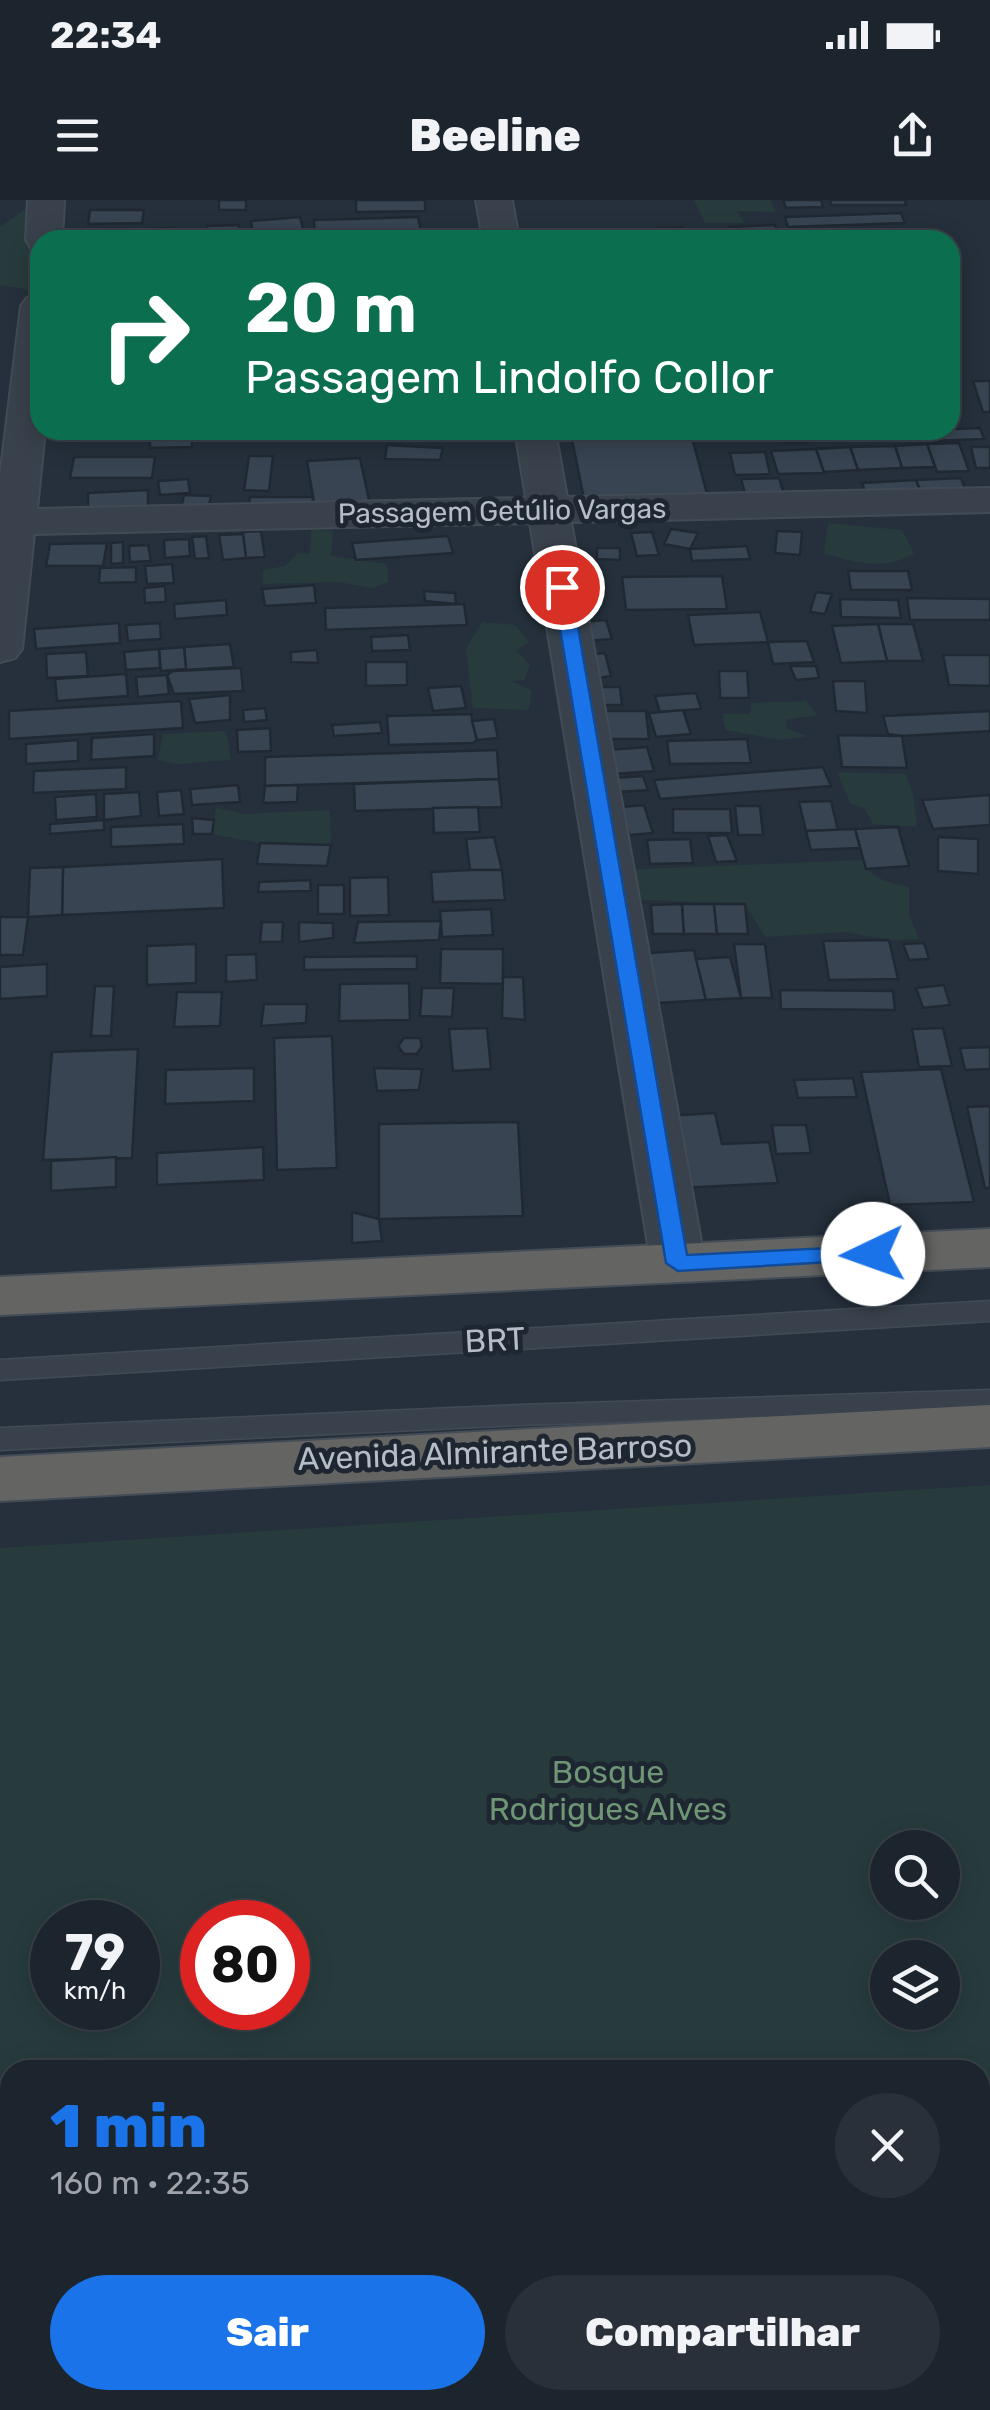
<!DOCTYPE html>
<html lang="pt">
<head>
<meta charset="utf-8">
<style>
  body { margin:0; font-family:Rubik,sans-serif; background:#293039; color:#f1f3f6; height:100vh; display:flex; flex-direction:column; font-size:38px; white-space:nowrap }
  * { box-sizing:border-box; margin:0 }
  p { font-size:32px; color:#a0a4aa }
  .icon { flex:none; width:55px; height:55px; fill:none; stroke:currentColor; stroke-width:2; stroke-linecap:round; stroke-linejoin:round }
  .map { position:relative; flex:1; overflow:hidden }
  .panel { position:absolute; left:0px; top:1860px; width:990px; height:350px; display:flex; flex-direction:column; background:#1c242d; border-radius:30px 30px 0 0; box-shadow:0 5px 25px #0003,0 0 0 2px #3a4149 }
  .panel>* { flex:none }
  .top-card { position:absolute; left:30px; top:30px; width:930px; height:210px; border-radius:30px; box-shadow:0 5px 25px #0003,0 0 0 2px #3a4149; background:#0b6e4f; color:#fff; overflow:hidden }
  .buttons { position:absolute; left:870px; top:1630px; display:grid; gap:20px }
  .buttons a { display:grid; place-items:center; width:90px; height:90px; border-radius:50%; background:#1c242d; box-shadow:0 5px 25px #0003,0 0 0 2px #3a4149; font-size:50px }
  .speed { position:absolute; left:30px; top:1700px; display:flex; gap:20px; font-size:50px; font-weight:700; text-align:center }
  .speed>* { display:grid; place-content:center; width:130px; height:130px; border-radius:50%; background:#1c242d; box-shadow:0 5px 25px #0003,0 0 0 2px #3a4149; line-height:1 }
  .speed small { font-size:25px; font-weight:400 }
  .speed .limit { border:15px solid #d22; background:#fff; color:#111 }
  .pin { position:absolute; display:grid; place-items:center; width:85px; height:85px; color:#fff; margin:-42px; border:5px solid #fff; border-radius:50%; box-shadow:0 2px 10px #0007 }
  .me { position:absolute; width:110px; margin:-55px; rotate:267deg; stroke-linejoin:round; filter:drop-shadow(0 0 8px #0008) }
  .turn { display:flex; align-items:center; gap:35px; height:210px; padding:0 50px; font-size:45px }
  .turn .icon { width:130px; height:130px; stroke-width:2.5 }
  .turn b { display:block; font-size:70px; line-height:85px }
  .round { display:grid; place-items:center; flex:none; width:105px; height:105px; border-radius:52px; background:#293039 }
  .overview { display:flex; align-items:center; justify-content:space-between; height:170px; padding:0 50px }
  h1 { font-size:60px; font-weight:800; line-height:75px; color:#1a73e8 }
  .cta { display:flex; gap:20px; margin-top:auto; padding:20px 50px }
  .cta a { flex:1; height:115px; border-radius:60px; background:#1a73e8; color:#fff; font-size:40px; font-weight:800; line-height:115px; text-align:center }
  .cta a+a { background:#293039; color:#f1f3f6 }
  .status { display:flex; justify-content:space-between; align-items:center; height:70px; padding:0 50px; background:#1c242d; direction:ltr }
  .status svg { height:28px; fill:currentColor }
  header { display:flex; justify-content:space-between; align-items:center; height:130px; padding:0 50px; background:#1c242d; font-size:45px; font-weight:800 }
  .map>svg:first-child { display:block }
</style>
</head>
<body>
<div class="status"><b>22:34</b><svg viewBox="0 0 49 12"><path d="M0 12V9h3v3zM5 12V6h3v6zM10 12V3h3v9zM15 12V0h3v12zM26 1h20v11H26zM47 4h2v5h-2z"/></svg></div>
<header><svg class="icon" aria-label="menu" viewBox="0 0 24 24"><path d="M4 6h16M4 12h16M4 18h16"/></svg>Beeline<svg class="icon" aria-label="share" viewBox="0 0 24 24"><path d="M12 15V3M7 8l5-5 5 5M5 13v7h14v-7"/></svg></header>
<div class="map">
<svg width="990" height="2210" viewBox="0 0 990 2210">
  <rect width="100%" height="100%" fill="#25303c"/>
  <!-- green -->
  <g fill="#273b3d" fill-rule="evenodd">
    <polygon points="694,0 770,0 776,12 737,11 744,23 705,23"/>
    <polygon points="27,8 32,13 31,90 0,85 0,27"/>
    <path d="M828,323L902,330L914,353C888,371 854,363 824,353Z"/>
    <polygon points="311,330 333,331 331,356 387,364 388,382 373,388 338,382 262,384 263,370 285,366 298,353 310,354"/>
    <polygon points="482,422 515,425 529,442 516,450 530,465 524,480 512,481 531,490 529,510 473,508 466,449"/>
    <polygon points="806,501 817,515 786,520 787,529 808,536 780,540 726,530 722,514 750,514 751,503"/>
    <polygon points="226,531 231,560 178,564 158,560 163,534"/>
    <polygon points="837,572 905,574 913,594 917,627 873,624 864,608 850,603"/>
    <polygon points="216,608 245,614 330,610 331,645 260,643 212,634"/>
    <path d="M863,660C869,679 891,683 909,687V714L919,739L889,740L846,732L765,737L745,704L626,699L621,670Z"/>
    <path d="M990,1285V2210H0V1348ZM888,1648H942V1702H888ZM52,1722H138V1808H52ZM202,1722H288V1808H202ZM888,1758H942V1812H888ZM10,1870H980V2200H10Z"/>
  </g>
  <!-- building -->
  <g fill="#384452" stroke="#202933" stroke-width="2.5">
    <rect x="219" y="0" width="27" height="10"/>
    <polygon points="356,0 425,0 425,11 356,12"/>
    <polygon points="783,0 821,0 823,7 786,8"/>
    <polygon points="830,0 905,0 906,5 831,5"/>
    <polygon points="90,10 144,10 142,23 88,24"/>
    <polygon points="901,13 905,23 788,27 785,17"/>
    <polygon points="300,17 305,36 254,40 251,21"/>
    <polygon points="418,17 421,31 315,35 314,20"/>
    <polygon points="239,25 239,40 207,40 207,26"/>
    <polygon points="775,25 779,37 734,39 730,27"/>
    <polygon points="682,27 684,40 659,40 657,28"/>
    <polygon points="175,28 175,40 148,40 148,29"/>
    <polygon points="124,29 125,40 87,40 86,31"/>
    <polygon points="874,29 875,34 797,37 795,32"/>
    <polygon points="436,32 437,40 396,40 395,33"/>
    <polygon points="973,181 990,181 990,212 983,212"/>
    <polygon points="980,228 984,239 930,241 926,230"/>
    <polygon points="150,230 192,230 192,247 150,248"/>
    <polygon points="570,230 690,230 707,294 584,299"/>
    <polygon points="783,230 805,230 807,243 784,243"/>
    <polygon points="828,230 907,230 909,240 830,240"/>
    <polygon points="959,243 969,271 937,272 927,244"/>
    <polygon points="927,244 935,267 902,268 895,246"/>
    <polygon points="387,245 443,248 440,260 385,259"/>
    <polygon points="895,246 902,268 858,270 850,247"/>
    <polygon points="850,247 858,270 824,272 816,249"/>
    <polygon points="971,247 990,247 990,268 976,268"/>
    <polygon points="816,249 824,273 778,274 771,251"/>
    <polygon points="765,252 770,274 735,275 730,253"/>
    <polygon points="249,256 273,256 269,291 244,290"/>
    <polygon points="74,257 155,257 152,278 70,278"/>
    <polygon points="360,258 370,305 315,309 307,261"/>
    <polygon points="779,278 785,298 747,300 741,279"/>
    <polygon points="961,278 968,296 923,298 916,280"/>
    <polygon points="188,279 190,293 160,295 158,281"/>
    <polygon points="916,280 923,298 868,300 862,283"/>
    <polygon points="148,290 148,306 88,309 88,293"/>
    <polygon points="184,295 211,296 207,314 180,313"/>
    <polygon points="250,297 313,297 312,310 248,311"/>
    <polygon points="671,329 698,333 690,349 664,344"/>
    <polygon points="261,331 265,357 246,358 242,332"/>
    <polygon points="777,331 802,332 800,355 775,353"/>
    <polygon points="652,332 659,355 637,356 631,333"/>
    <polygon points="243,334 246,358 223,360 219,335"/>
    <polygon points="206,336 209,358 195,359 192,337"/>
    <polygon points="448,336 453,353 356,360 352,343"/>
    <polygon points="189,339 190,356 165,358 164,340"/>
    <polygon points="123,342 123,363 111,364 111,343"/>
    <polygon points="107,343 103,366 46,366 50,344"/>
    <polygon points="148,345 151,361 130,362 129,346"/>
    <polygon points="747,346 750,359 692,361 690,349"/>
    <polygon points="597,348 620,348 620,360 597,359"/>
    <polygon points="172,364 174,383 147,384 145,366"/>
    <polygon points="136,367 136,382 99,383 100,368"/>
    <polygon points="848,371 908,371 912,390 851,390"/>
    <polygon points="722,376 727,409 626,410 622,377"/>
    <polygon points="314,385 316,403 265,406 262,389"/>
    <polygon points="165,386 166,402 145,403 144,388"/>
    <polygon points="424,391 455,393 456,404 425,401"/>
    <polygon points="816,392 832,394 825,414 810,412"/>
    <polygon points="907,398 990,399 990,420 910,420"/>
    <polygon points="840,399 898,400 901,418 841,417"/>
    <polygon points="226,400 227,415 175,419 174,404"/>
    <polygon points="464,404 467,425 326,430 325,408"/>
    <polygon points="760,412 768,442 694,445 688,415"/>
    <polygon points="606,420 612,439 587,441 581,422"/>
    <polygon points="119,423 120,443 36,449 34,429"/>
    <polygon points="160,423 161,439 128,441 126,425"/>
    <polygon points="878,424 913,424 923,461 887,461"/>
    <polygon points="878,424 887,461 841,463 832,426"/>
    <polygon points="408,435 410,450 372,451 371,437"/>
    <polygon points="807,441 814,462 773,464 768,442"/>
    <polygon points="230,444 234,467 186,470 184,447"/>
    <polygon points="184,447 186,469 161,471 159,449"/>
    <polygon points="159,449 160,468 126,470 124,452"/>
    <polygon points="317,450 318,463 291,462 291,452"/>
    <polygon points="86,452 88,476 47,478 46,454"/>
    <polygon points="605,453 611,476 599,478 592,454"/>
    <polygon points="943,455 990,455 990,486 949,485"/>
    <polygon points="366,462 407,462 407,485 366,486"/>
    <polygon points="790,466 816,466 819,478 796,480"/>
    <polygon points="241,468 243,491 174,494 167,475 173,471"/>
    <polygon points="719,471 747,471 749,498 720,498"/>
    <polygon points="126,474 128,496 57,501 55,479"/>
    <polygon points="167,475 169,494 138,497 136,477"/>
    <polygon points="833,481 865,481 867,513 836,511"/>
    <polygon points="461,486 466,508 433,511 428,488"/>
    <polygon points="593,487 620,487 622,505 595,505"/>
    <polygon points="696,493 701,509 660,512 655,496"/>
    <polygon points="230,495 230,520 195,523 189,499"/>
    <polygon points="181,501 183,528 9,539 9,511"/>
    <polygon points="265,508 267,520 244,522 243,510"/>
    <polygon points="683,510 691,534 656,537 649,513"/>
    <polygon points="606,511 646,511 649,539 608,539"/>
    <polygon points="990,511 990,531 902,536 888,534 883,516"/>
    <polygon points="471,514 477,540 473,543 389,545 387,516"/>
    <polygon points="494,519 498,538 477,540 472,521"/>
    <polygon points="380,522 382,533 334,536 332,525"/>
    <polygon points="270,528 271,551 238,552 237,530"/>
    <polygon points="154,534 154,556 91,560 92,538"/>
    <polygon points="838,535 902,536 907,568 842,567"/>
    <polygon points="747,539 751,563 670,564 667,541"/>
    <polygon points="78,540 78,561 26,564 26,544"/>
    <polygon points="647,547 654,571 600,575 594,551"/>
    <polygon points="497,550 499,579 265,586 265,557"/>
    <polygon points="126,567 126,589 33,593 34,571"/>
    <polygon points="823,567 831,586 660,599 654,580"/>
    <polygon points="643,576 648,590 604,593 600,579"/>
    <polygon points="499,579 502,607 355,611 354,584"/>
    <polygon points="238,585 240,602 192,605 190,589"/>
    <polygon points="298,585 297,602 263,603 265,586"/>
    <polygon points="181,590 184,614 159,616 157,592"/>
    <polygon points="139,592 141,616 104,620 104,594"/>
    <polygon points="96,594 97,617 56,620 55,597"/>
    <polygon points="990,595 990,625 933,629 922,600"/>
    <polygon points="831,601 838,630 806,631 799,602"/>
    <polygon points="644,605 653,633 629,635 621,607"/>
    <polygon points="735,606 760,606 763,635 738,635"/>
    <polygon points="478,607 480,632 434,633 433,608"/>
    <polygon points="673,609 730,609 732,633 673,633"/>
    <polygon points="192,618 214,620 212,634 193,634"/>
    <polygon points="104,620 104,630 50,634 50,624"/>
    <polygon points="183,624 184,644 111,647 111,627"/>
    <polygon points="898,627 909,666 866,669 855,629"/>
    <polygon points="855,629 860,648 811,650 806,631"/>
    <polygon points="727,635 737,661 716,662 708,636"/>
    <polygon points="494,637 502,670 470,670 466,639"/>
    <polygon points="938,637 978,639 978,674 938,671"/>
    <polygon points="690,639 693,663 650,664 647,640"/>
    <polygon points="260,643 331,645 327,666 257,664"/>
    <polygon points="222,659 224,708 62,715 63,667"/>
    <polygon points="63,667 62,715 28,717 30,668"/>
    <polygon points="470,670 502,670 505,700 433,702 431,672"/>
    <polygon points="388,677 389,715 350,716 350,678"/>
    <polygon points="310,680 311,691 258,692 259,682"/>
    <rect x="318" y="685" width="26" height="29"/>
    <polygon points="682,704 684,734 653,734 651,705"/>
    <polygon points="682,704 714,704 717,734 684,734"/>
    <polygon points="714,704 745,704 748,734 717,734"/>
    <polygon points="491,709 493,735 442,737 440,711"/>
    <polygon points="0,717 28,717 23,755 0,755"/>
    <polygon points="441,721 439,740 354,743 358,722"/>
    <polygon points="262,722 283,722 282,742 260,742"/>
    <polygon points="299,722 333,723 333,738 299,742"/>
    <polygon points="889,740 898,779 829,780 823,741"/>
    <polygon points="924,743 929,759 909,760 903,744"/>
    <polygon points="196,744 196,783 147,785 147,746"/>
    <polygon points="734,744 765,744 772,798 741,798"/>
    <polygon points="441,749 503,749 503,784 440,783"/>
    <polygon points="694,750 706,800 658,803 647,753"/>
    <polygon points="256,754 257,780 226,782 226,755"/>
    <polygon points="417,756 417,769 304,770 304,757"/>
    <polygon points="730,757 741,798 706,800 696,759"/>
    <polygon points="47,764 47,796 0,799 0,767"/>
    <polygon points="503,777 523,777 525,820 502,818"/>
    <polygon points="409,783 410,820 339,821 340,784"/>
    <polygon points="944,785 950,805 923,808 916,788"/>
    <polygon points="95,786 114,786 111,836 91,836"/>
    <polygon points="422,788 454,788 452,817 420,816"/>
    <polygon points="780,790 893,791 895,810 781,809"/>
    <polygon points="177,792 222,792 220,826 174,827"/>
    <polygon points="264,804 307,804 306,823 261,826"/>
    <polygon points="487,828 491,869 453,871 449,829"/>
    <polygon points="943,828 952,866 919,867 912,829"/>
    <polygon points="332,836 337,968 277,970 274,838"/>
    <polygon points="404,838 420,838 422,846 417,854 404,854 398,846"/>
    <polygon points="990,847 990,869 965,870 960,848"/>
    <polygon points="138,849 132,958 43,960 52,852"/>
    <polygon points="254,868 254,901 165,904 166,870"/>
    <polygon points="374,868 422,869 419,890 377,891"/>
    <polygon points="941,869 974,1002 890,1005 861,872"/>
    <polygon points="853,878 857,897 798,898 794,880"/>
    <polygon points="990,906 990,988 985,988 967,907"/>
    <polygon points="715,913 722,944 769,942 778,983 679,988 665,916"/>
    <polygon points="518,922 523,1016 379,1019 379,924"/>
    <polygon points="772,925 806,925 811,953 776,954"/>
    <polygon points="263,947 264,980 157,985 157,953"/>
    <polygon points="116,957 116,987 51,991 51,961"/>
    <polygon points="352,1012 379,1019 382,1041 352,1043"/>
  </g>
  <g fill="none" stroke-linecap="round" stroke-linejoin="round">
    <defs>
      <g id="service">
        <polygon points="990,1101 990,1121 0,1180 0,1160"/>
        <polygon points="990,1190 990,1210 520,1225 0,1250 0,1228 520,1205"/>
      </g>
      <g id="minor">
        <polygon points="28,0 64,0 62,40 40,40 40,50 31,48 26,40"/>
        <polygon points="476,0 512,0 519,40 483,40"/>
        <polygon points="40,95 40,230 45,230 37,309 526,298 515,230 555,230 567,297 990,288 990,312 571,322 705,1063 697,1076 678,1082 659,1076 651,1063 530,323 34,334 22,449 15,458 0,462 0,277 21,106 27,98"/>
      </g>
      <g id="trunk">
        <polygon points="990,1029 990,1067 0,1115 0,1077"/>
        <polygon points="990,1205 990,1247 0,1301 0,1257"/>
      </g>
    </defs>
    <!-- service casing -->
    <use href="#service" stroke="#424b55" stroke-width="3"/>
    <!-- minor casing -->
    <use href="#minor" stroke="#424b55" stroke-width="4"/>
    <!-- trunk casing -->
    <use href="#trunk" stroke="#444d57" stroke-width="4"/>
    <!-- service -->
    <use href="#service" fill="#39424c" fill-rule="evenodd"/>
    <!-- minor -->
    <use href="#minor" fill="#39424c" fill-rule="evenodd"/>
    <!-- trunk -->
    <use href="#trunk" fill="#646462" fill-rule="evenodd"/>
  </g>
  <!-- route -->
  <polygon fill="#1a73e8" stroke="#114b97" stroke-width="2.5" points="562,382 571,387 687,1055 873,1046 884,1054 881,1059 678,1071 666,1063 553,387"/>
  <g text-anchor="middle" dominant-baseline="central" stroke-width="10" stroke-linejoin="round" paint-order="stroke">
    <!-- far-street labels -->
    <g font-size="28" fill="#b5bdc7" stroke="#1e2731">
      <text transform="translate(502 311) rotate(-1)">Passagem Getúlio Vargas</text>
    </g>
    <!-- street labels -->
    <g font-size="32" fill="#b5bdc7" stroke="#1e2731">
      <text transform="translate(495 1140) rotate(-3)">BRT</text>
      <text transform="translate(495 1252) rotate(-2)">Avenida Almirante Barroso</text>
    </g>
    <!-- park labels -->
    <g font-size="32" fill="#6e9675" stroke="#1e2731">
      <text x="608" y="1572">Bosque<tspan x="608" dy="37">Rodrigues Alves</tspan></text>
    </g>
  </g>
</svg>
<div class="buttons">
<a><svg class="icon" aria-label="search" viewBox="0 0 24 24"><circle cx="10" cy="10" r="6"/><path d="M15 15l6 6"/></svg></a>
<a><svg class="icon" aria-label="layers" viewBox="0 0 24 24"><path d="M12 4l9 5-9 5-9-5zM3 14l9 5 9-5"/></svg></a>
</div>
<div class="speed"><div>79<small>km/h</small></div><div class="limit">80</div></div>
<div class="pin" style="left:562px;top:387px;background:#d93025"><svg class="icon" aria-label="arrive" viewBox="0 0 24 24"><path d="M6 21V4h12l-3 4 3 4H6"/></svg></div>
<svg class="me" style="left:873px;top:1054px" viewBox="-20 -20 40 40"><circle r="19" fill="#fff"/><path d="M0-13L10 11 0 6-10 11z" fill="#1a73e8"/></svg>
<div class="top-card">
<div class="turn"><svg class="icon" aria-label="right" viewBox="0 0 24 24"><path d="M7 20v-9h11M14 6l5 5-5 5"/></svg><div><b>20 m</b>Passagem Lindolfo Collor</div></div>
</div>
<section class="panel">
<div class="overview"><div><h1>1 min</h1><p>160 m · 22:35</p></div><a class="round"><svg class="icon" aria-label="close" viewBox="0 0 24 24"><path d="M6 6l12 12M18 6L6 18"/></svg></a></div>
<div class="cta"><a>Sair</a><a>Compartilhar</a></div>
</section>
</div>
</body>
</html>
